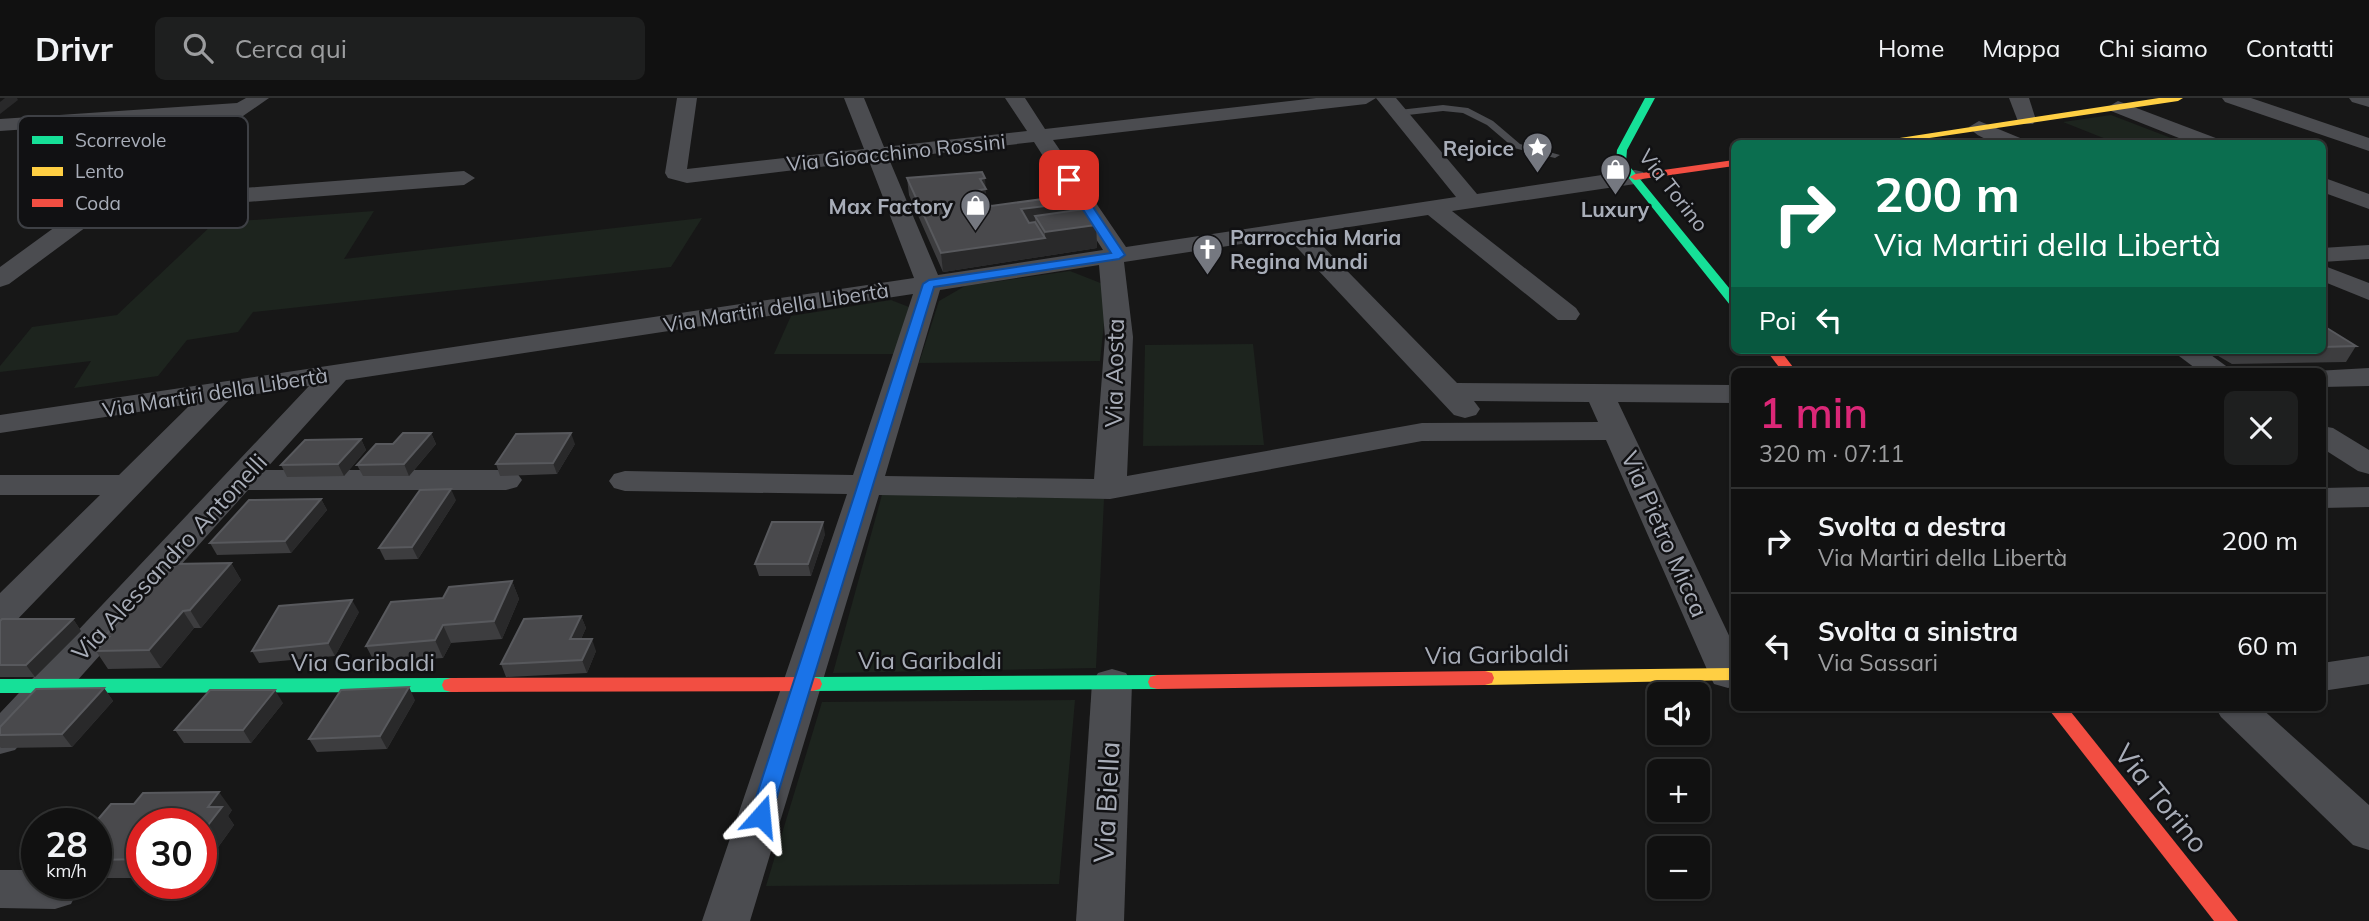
<!DOCTYPE html>
<html lang="it">
<head>
<meta charset="utf-8">
<style>
  body { margin:0; font-family:Mulish,sans-serif; background:#1e1f1f; color:#f1f3f6; height:100vh; display:flex; flex-direction:column; font-size:26px; white-space:nowrap }
  * { box-sizing:border-box; margin:0 }
  p { font-size:23px; color:#9c9d9f }
  .icon { flex:none; width:38px; height:38px; fill:none; stroke:currentColor; stroke-width:2; stroke-linecap:round; stroke-linejoin:round }
  .map { position:relative; flex:1; overflow:hidden }
  .sheet { position:absolute; left:1731px; top:270px; width:595px; height:343px; display:flex; flex-direction:column; background:#111; border-radius:10px; box-shadow:0 2px 5px #0004,0 0 0 2px #303131 }
  .sheet>* { flex:none }
  .top-card { position:absolute; left:1731px; top:42px; width:595px; height:214px; border-radius:10px; box-shadow:0 2px 5px #0004,0 0 0 2px #303131; background:#0b6e4f; color:#fff; overflow:hidden }
  .controls { position:absolute; left:1647px; top:584px; display:grid; gap:14px }
  .controls a { display:grid; place-items:center; width:63px; height:63px; border-radius:10px; background:#111; box-shadow:0 2px 5px #0004,0 0 0 2px #303131; font-size:35px }
  .speed { position:absolute; left:21px; top:710px; display:flex; gap:14px; font-size:35px; font-weight:700; text-align:center }
  .speed>* { display:grid; place-content:center; width:91px; height:91px; border-radius:50%; background:#111; box-shadow:0 2px 5px #0004,0 0 0 2px #303131; line-height:1 }
  .speed small { font-size:18px; font-weight:400 }
  .speed .limit { border:10px solid #d22; background:#fff; color:#111 }
  .pin { position:absolute; display:grid; place-items:center; width:60px; height:60px; color:#fff; margin:-30px; border-radius:14px; box-shadow:0 4px 10px #0006 }
  .me { position:absolute; width:77px; margin:-38px; rotate:18deg; stroke-linejoin:round; filter:drop-shadow(0 0 5px #0008) }
  .turn { display:flex; align-items:center; gap:24px; height:147px; padding:0 28px; font-size:32px }
  .turn .icon { width:91px; height:91px; stroke-width:2.5 }
  .turn b { display:block; font-size:49px; line-height:60px }
  .then { display:flex; align-items:center; height:66px; padding:0 28px; background:#0003; gap:14px; font-size:26px }
  .round { display:grid; place-items:center; flex:none; width:74px; height:74px; border-radius:10px; background:#1e1f1f }
  .head { display:flex; align-items:center; justify-content:space-between; height:119px; padding:0 28px }
  h1 { font-size:42px; font-weight:600; line-height:52px; color:#db2777 }
  ul { padding:0; list-style:none }
  li { display:flex; align-items:center; gap:21px; height:105px; padding:0 28px; border-top:2px solid #303131 }
  li div { flex:1 }
  li b { display:block; font-size:26px }
  li em { font-style:normal }
  header { display:flex; align-items:center; gap:42px; box-sizing:border-box; height:98px; padding:0 35px; background:#111; border-bottom:2px solid #303131 }
  header strong { font-size:33px }
  nav { display:flex; gap:38px; margin-inline-start:auto; font-size:24px }
  .search { width:490px; height:63px; background:#1e1f1f; display:flex; align-items:center; gap:18px; box-sizing:border-box; padding:0 24px; border-radius:10px; color:#9c9d9f; font-size:26px }
  .map>svg:first-child { display:block }
</style>
</head>
<body>
<header>
<strong>Drivr</strong>
<div class="search"><svg class="icon" aria-label="search" viewBox="0 0 24 24"><circle cx="10" cy="10" r="6"/><path d="M15 15l6 6"/></svg>Cerca qui</div>
<nav><a>Home</a><a>Mappa</a><a>Chi siamo</a><a>Contatti</a></nav>
</header>
<div class="map">
<svg width="2369" height="823" viewBox="0 0 2369 823">
  <rect width="100%" height="100%" fill="#171717"/>
  <!-- green -->
  <g fill="#1d241e">
    <polygon points="2111,17 2184,45 2116,45 2063,24"/>
    <polygon points="374,113 344,161 702,120 671,169 253,214 238,234 187,242 158,278 74,290 91,263 0,274 0,268 32,229 117,217 214,125"/>
    <polygon points="1070,173 1108,188 1100,263 919,265 939,203 965,188"/>
    <polygon points="891,202 909,209 894,256 774,256 791,218"/>
    <polygon points="1253,246 1264,347 1143,348 1145,247"/>
    <polygon points="883,393 1104,401 1096,570 833,575"/>
    <polygon points="1075,602 1059,786 766,788 822,604"/>
  </g>
  <g fill="none" stroke-linecap="round" stroke-linejoin="round">
    <!-- lane -->
    <polygon fill="#4b4c50" fill-rule="evenodd" points="1443,7 1468,10 1493,23 1520,46 1560,57 1555,60 1514,50 1487,27 1463,15 1443,13 1399,18 1394,15 1399,12"/>
    <!-- street -->
    <g fill="#4b4c50" fill-rule="evenodd">
      <polygon points="246,0 269,0 126,99 464,73 475,80 464,87 105,115 9,186 0,189 0,169 154,57 217,18 0,33 0,21 237,5"/>
      <path d="M677,0H697L687,71L864,51L844,0H864L884,49L1027,33L1005,0H1025L1045,31L1316,0H1376L1366,6L1053,42L1126,149L1456,99L1376,0H1396L1477,96L1635,72L1643,74L1646,79L1635,86L1452,113L1576,210L1580,216L1576,222H1558L1428,117L1310,135L1457,285L1734,287V305L1618,304L1734,548V588L1728,590L1714,586L1709,576L1606,342L1422,343L1110,401L879,397L750,823H702L847,396L625,393L614,390L609,383L614,376L625,373L853,377L913,196L346,282L265,372H506L517,375L522,382L517,389L506,392H248L15,652L0,656V615L309,288L231,300L13,526L0,529V495L100,397H0V377H119L191,306L0,335V317L914,180L869,63L687,85L668,80L665,75ZM1034,44L1103,152L938,177L889,61ZM1287,139L1454,317L1465,320L1476,317L1480,311L1474,303L1589,304L1598,324L1422,325L1127,378L1133,239L1124,164ZM1099,167L1105,239L1094,381L885,378L940,192Z"/>
      <polygon points="2009,0 2029,0 2036,22 2033,26 2019,26"/>
      <polygon points="2222,0 2251,0 2369,40 2369,53 2225,4"/>
      <polygon points="2349,0 2369,0 2369,9 2352,4"/>
      <polygon points="2118,3 2221,42 2224,46 2194,46 2111,13 2108,9"/>
      <path d="M1979,23L2025,42L2028,46C2009,46 1982,46 1969,29Z"/>
      <polygon points="2322,79 2369,96 2369,111 2322,94"/>
      <polygon points="2369,147 2369,161 2322,164 2322,150"/>
      <polygon points="2322,167 2369,185 2369,202 2322,183"/>
      <polygon points="2171,252 2204,252 2233,273 2199,273"/>
      <polygon points="2369,270 2369,288 2322,289 2322,273 2315,273"/>
      <polygon points="2322,328 2333,330 2369,352 2369,376 2358,373 2322,350"/>
      <polygon points="2369,389 2369,409 2322,410 2322,390"/>
      <polygon points="2369,558 2369,586 2322,593 2322,565"/>
      <polygon points="1112,571 1126,575 1132,585 1124,823 1076,823 1092,585 1098,575"/>
      <polygon points="2215,609 2260,609 2369,707 2369,752 2353,747 2221,619"/>
      <polygon points="0,772 37,772 37,786 75,786 78,792 71,806 55,811 0,810"/>
    </g>
    <!-- fast -->
    <g fill="#16e098" fill-rule="evenodd">
      <polygon points="1645,0 1655,0 1627,52 1626,64 1734,196 1734,208 1730,207 1616,64 1617,52"/>
      <polygon points="1157,577 1164,579 1166,584 1164,589 1157,591 813,593 806,591 804,586 806,581 813,579"/>
      <polygon points="451,580 458,582 460,587 458,592 451,594 0,595 0,581"/>
    </g>
    <!-- slow -->
    <g fill="#ffcf43" fill-rule="evenodd">
      <polygon points="2159,0 2183,0 2178,3 1889,46 1861,46"/>
      <polygon points="1734,570 1734,582 1485,587 1478,585 1476,580 1478,575 1485,573"/>
    </g>
    <!-- jam -->
    <g fill="#f24e42" fill-rule="evenodd">
      <polygon points="1734,62 1734,68 1635,82 1630,79 1635,76"/>
      <polygon points="1766,252 1780,252 1796,273 1782,273"/>
      <polygon points="1485,573 1492,575 1494,580 1492,585 1485,587 1157,591 1150,589 1148,584 1150,579 1157,577"/>
      <polygon points="813,579 820,581 822,586 820,591 813,593 451,594 444,592 442,587 444,582 451,580"/>
      <polygon points="2047,609 2067,609 2238,823 2214,823"/>
    </g>
  </g>
  <!-- wall -->
  <g fill="#3d3d3f">
    <polygon points="907,80 987,98 987,102 991,108 1070,113 1096,127 1097,150 943,174 909,97"/>
    <polygon points="2322,227 2356,248 2346,264 2232,266 2208,252 2322,252"/>
    <polygon points="431,335 436,346 409,378 363,378 357,367 393,346"/>
    <polygon points="361,341 366,352 344,378 287,379 281,367"/>
    <polygon points="575,346 557,376 500,378 496,366"/>
    <polygon points="321,401 327,412 291,455 217,457 210,445"/>
    <polygon points="456,402 418,461 385,462 379,450"/>
    <polygon points="825,436 811,478 759,478 755,466"/>
    <polygon points="231,465 241,482 201,530 194,530 161,570 108,571 96,553 106,542 104,539"/>
    <polygon points="512,483 519,501 502,541 451,545 443,560 375,565 366,548 443,500"/>
    <polygon points="359,514 335,558 259,565 252,553"/>
    <polygon points="581,518 586,530 581,541 596,553 587,575 506,579 501,566"/>
    <polygon points="73,521 81,533 35,579 0,579 0,523"/>
    <polygon points="104,590 113,603 72,649 1,650 0,649 0,629"/>
    <polygon points="415,602 387,651 317,654 309,641"/>
    <polygon points="283,605 251,645 184,645 175,632"/>
    <polygon points="232,712 228,718 234,727 201,773 201,726 142,726 142,780 96,780 96,726"/>
  </g>
  <!-- shaded-wall -->
  <g fill="#29292a">
    <polygon points="5,0 17,0 18,2 0,16 0,4"/>
    <polygon points="985,80 987,108 982,110 980,81"/>
    <polygon points="1070,105 1071,122 1035,118 1035,127 1022,129 1021,111"/>
    <polygon points="1096,127 1097,150 943,174 941,155 1045,140 1045,134"/>
    <polygon points="431,335 436,346 409,378 404,366"/>
    <polygon points="571,335 575,346 557,376 553,365"/>
    <polygon points="361,341 366,352 344,378 338,366"/>
    <polygon points="451,391 456,402 418,461 412,449"/>
    <polygon points="321,401 327,412 291,455 285,443"/>
    <polygon points="823,424 825,436 811,478 808,466"/>
    <polygon points="231,465 241,482 201,530 190,512"/>
    <polygon points="512,483 519,501 502,541 494,523"/>
    <polygon points="352,502 359,514 335,558 328,545"/>
    <polygon points="183,513 194,530 161,570 149,552"/>
    <polygon points="581,518 586,530 575,554 570,541"/>
    <polygon points="73,521 81,533 35,579 26,567"/>
    <polygon points="443,527 451,545 443,560 435,542"/>
    <polygon points="592,541 596,553 587,575 582,562"/>
    <polygon points="409,589 415,602 387,651 380,638"/>
    <polygon points="104,590 113,603 72,649 62,636"/>
    <polygon points="275,592 283,605 251,645 243,632"/>
    <polygon points="219,694 232,712 228,718 234,727 201,773 201,736 208,709"/>
  </g>
  <!-- building -->
  <g fill="#49494c" stroke="#58595d" stroke-width="2">
    <polygon points="982,74 985,80 980,81 986,91 980,92 991,108 1065,98 1070,105 1021,111 1029,125 1035,124 1045,140 941,155 907,80"/>
    <polygon points="1084,111 1096,127 1045,134 1035,118"/>
    <polygon points="2322,227 2356,248 2322,249"/>
    <polygon points="403,335 431,335 404,366 357,367 376,346 393,346"/>
    <polygon points="571,335 553,365 496,366 516,336"/>
    <polygon points="361,341 338,366 281,367 305,342"/>
    <polygon points="451,391 412,449 379,450 420,392"/>
    <polygon points="321,401 285,443 210,445 249,402"/>
    <polygon points="772,424 823,424 808,466 755,466"/>
    <polygon points="231,465 190,512 183,513 149,552 96,553 109,539 104,539 172,466"/>
    <polygon points="512,483 494,523 443,527 435,542 366,548 391,504 443,500 449,489"/>
    <polygon points="352,502 328,545 252,553 279,508"/>
    <polygon points="581,518 570,541 592,541 582,562 501,566 524,521"/>
    <polygon points="2,521 73,521 26,567 0,567 0,523"/>
    <polygon points="409,589 380,638 309,641 341,592"/>
    <polygon points="104,590 62,636 0,637 0,629 36,591"/>
    <polygon points="210,592 275,592 243,632 175,632"/>
    <polygon points="219,694 208,709 222,709 201,736 201,726 142,726 142,761 96,762 96,726 94,726 111,706 134,706 143,695"/>
  </g>
  <!-- route -->
  <polygon fill="#1a73e8" stroke="#114b97" stroke-width="2" points="1065,79 1073,79 1125,157 1119,161 934,189 771,718 768,723 753,723 750,718 923,186 929,182 1111,155 1064,82"/>
  <!-- icons -->
  <defs>
    <symbol id="sight-pin" viewBox="-11 -11 22 30"><path d="M0 17L-7.5 6A9.5 9.5 0 1 1 7.5 6Z" fill="#757880" stroke="#111113"/><path d="M0-6L1.8-2.2L6-1.7L2.9 1.2L3.7 5.4L0 3.3L-3.7 5.4L-2.9 1.2L-6-1.7L-1.8-2.2Z" fill="#fff"/></symbol>
    <symbol id="shop-pin" viewBox="-11 -11 22 30"><path d="M0 17L-7.5 6A9.5 9.5 0 1 1 7.5 6Z" fill="#757880" stroke="#111113"/><path d="M-5-2.5h2.3a2.7 3.5 0 0 1 5.4 0H5L5.5 6h-11ZM-1.5-2.5h3a1.5 2.3 0 0 0-3 0Z" fill="#fff"/></symbol>
    <symbol id="church-pin" viewBox="-11 -11 22 30"><path d="M0 17L-7.5 6A9.5 9.5 0 1 1 7.5 6Z" fill="#757880" stroke="#111113"/><path d="M-1.2-6h2.4v3.5h3.3v2.4h-3.3V6h-2.4V-.1h-3.3v-2.4h3.3Z" fill="#fff"/></symbol>
  </defs>
  <g fill-rule="evenodd">
    <use href="#sight-pin" x="1520" y="32" width="35" height="47"/>
    <use href="#shop-pin" x="1598" y="54" width="35" height="47"/>
    <use href="#shop-pin" x="958" y="90" width="35" height="47"/>
    <use href="#church-pin" x="1190" y="134" width="35" height="47"/>
  </g>
  <g text-anchor="middle" dominant-baseline="central" stroke-width="5" stroke-linejoin="round" paint-order="stroke">
    <!-- far-poi labels -->
    <g font-size="21" font-weight="bold" fill="#a8adb8" stroke="#111113" text-anchor="end">
      <text x="1514" y="50">Rejoice</text>
      <text x="953" y="108">Max Factory</text>
      <text x="1615" y="111" text-anchor="middle">Luxury</text>
      <text x="1230" y="139" text-anchor="start">Parrocchia Maria<tspan x="1230" dy="24">Regina Mundi</tspan></text>
    </g>
    <!-- far-street labels -->
    <g font-size="21" fill="#a8adb8" stroke="#111113">
      <text transform="translate(896 54) rotate(-6)">Via Gioacchino Rossini</text>
      <text transform="translate(1674 92) rotate(52)">Via Torino</text>
      <text transform="translate(776 209) rotate(-9)">Via Martiri della Libertà</text>
      <text transform="translate(215 294) rotate(-9)">Via Martiri della Libertà</text>
    </g>
    <!-- street labels -->
    <g font-size="24" fill="#a8adb8" stroke="#111113">
      <text transform="translate(1114 275) rotate(-89)">Via Aosta</text>
      <text transform="translate(1665 436) rotate(66)">Via Pietro Micca</text>
      <text transform="translate(169 459) rotate(-47)">Via Alessandro Antonelli</text>
      <text transform="translate(1497 556) rotate(-1)">Via Garibaldi</text>
      <text x="930" y="562">Via Garibaldi</text>
      <text x="363" y="564">Via Garibaldi</text>
    </g>
    <!-- near-street labels -->
    <g font-size="28" fill="#a8adb8" stroke="#111113">
      <text transform="translate(2162 700) rotate(51)">Via Torino</text>
      <text transform="translate(1106 704) rotate(-87)">Via Biella</text>
    </g>
  </g>
  <!-- legend -->
  <rect x="18" y="18" width="230" height="112" rx="10" fill="#111113" stroke="#3e4045" stroke-width="2"/>
  <rect x="32" y="38" width="31" height="8" fill="#16e098"/>
  <rect x="32" y="69" width="31" height="9" fill="#ffcf43"/>
  <rect x="32" y="101" width="31" height="8" fill="#f24e42"/>
  <g font-size="19" fill="#a8adb8">
    <text x="75" y="49">Scorrevole</text>
    <text x="75" y="80">Lento</text>
    <text x="75" y="112">Coda</text>
  </g>
</svg>
<div class="controls">
<a><svg class="icon" aria-label="sound" viewBox="0 0 24 24"><path d="M4 9h4l5-4v14l-5-4H4zM17 9q2 3 0 6"/></svg></a>
<a>+</a>
<a>−</a>
</div>
<div class="speed"><div>28<small>km/h</small></div><div class="limit">30</div></div>
<div class="pin" style="left:1069px;top:82px;background:#d93025"><svg class="icon" aria-label="arrive" viewBox="0 0 24 24"><path d="M6 21V4h12l-3 4 3 4H6"/></svg></div>
<svg class="me" style="left:761px;top:718px" viewBox="-20 -20 40 40"><path d="M0-17L14 15 0 8-14 15z" fill="#1a73e8" stroke="#fff" stroke-width="4"/></svg>
<div class="top-card">
<div class="turn"><svg class="icon" aria-label="right" viewBox="0 0 24 24"><path d="M7 20v-9h11M14 6l5 5-5 5"/></svg><div><b>200 m</b>Via Martiri della Libertà</div></div>
<div class="then">Poi<svg class="icon" aria-label="left" viewBox="0 0 24 24"><path d="M17 20v-9H6M10 6l-5 5 5 5"/></svg></div>
</div>
<section class="sheet">
<div class="head"><div><h1>1 min</h1><p>320 m · 07:11</p></div><a class="round"><svg class="icon" aria-label="close" viewBox="0 0 24 24"><path d="M6 6l12 12M18 6L6 18"/></svg></a></div>
<ul>
<li><svg class="icon" aria-label="right" viewBox="0 0 24 24"><path d="M7 20v-9h11M14 6l5 5-5 5"/></svg><div><b>Svolta a destra</b><p>Via Martiri della Libertà</p></div><em>200 m</em></li>
<li><svg class="icon" aria-label="left" viewBox="0 0 24 24"><path d="M17 20v-9H6M10 6l-5 5 5 5"/></svg><div><b>Svolta a sinistra</b><p>Via Sassari</p></div><em>60 m</em></li>
</ul>
</section>
</div>
</body>
</html>
